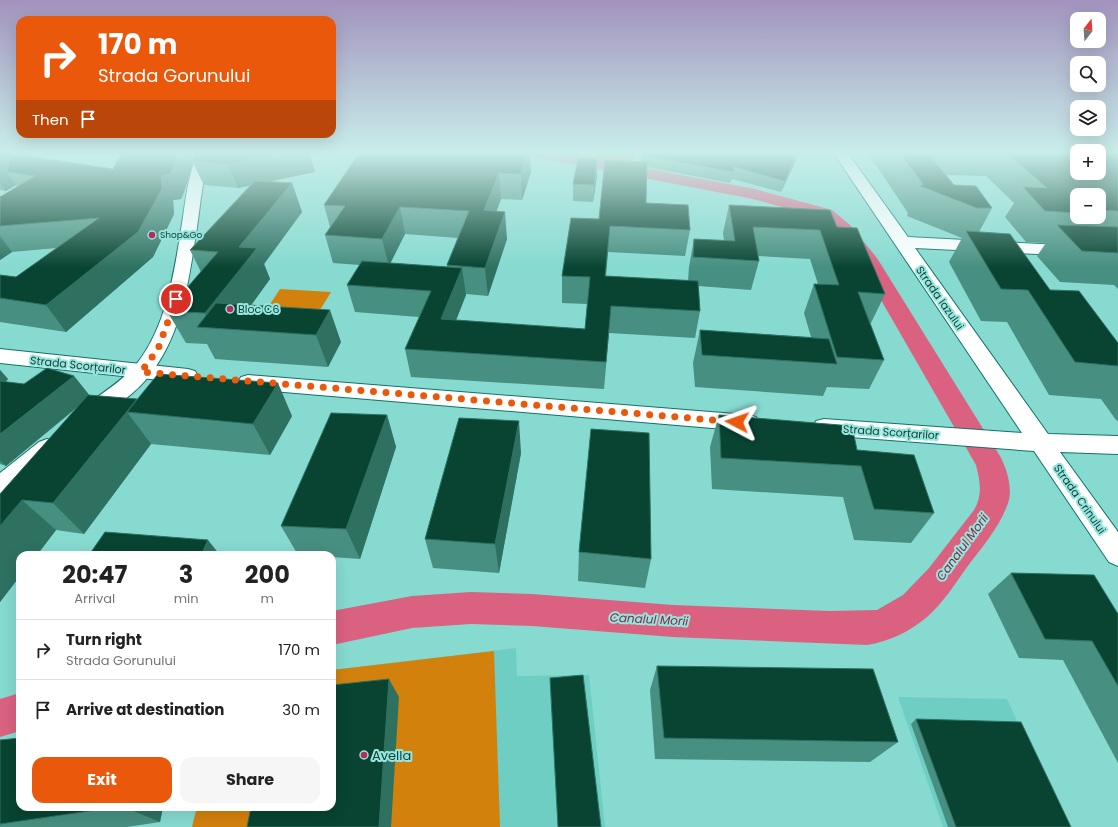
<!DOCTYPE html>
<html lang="en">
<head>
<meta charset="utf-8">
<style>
  body { margin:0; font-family:Poppins,sans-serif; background:#f6f6f6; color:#222; height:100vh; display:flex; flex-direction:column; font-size:15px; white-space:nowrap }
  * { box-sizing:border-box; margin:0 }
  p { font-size:13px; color:#767676 }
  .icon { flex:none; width:22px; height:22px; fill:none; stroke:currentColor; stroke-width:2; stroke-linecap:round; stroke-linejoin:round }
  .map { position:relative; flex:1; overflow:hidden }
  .details { position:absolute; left:16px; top:551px; width:320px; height:260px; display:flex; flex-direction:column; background:#fff; border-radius:12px; box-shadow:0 4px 16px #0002 }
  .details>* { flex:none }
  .top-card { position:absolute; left:16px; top:16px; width:320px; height:122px; border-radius:12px; box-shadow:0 4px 16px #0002; background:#ea580c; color:#fff; overflow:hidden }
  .needle { width:26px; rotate:17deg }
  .fabs { position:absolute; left:1070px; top:12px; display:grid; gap:8px }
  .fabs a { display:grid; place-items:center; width:36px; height:36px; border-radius:8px; background:#fff; box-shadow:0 4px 16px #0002; font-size:20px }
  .pin { position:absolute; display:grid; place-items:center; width:34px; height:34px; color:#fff; margin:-17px; border:2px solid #fff; border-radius:50%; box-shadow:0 1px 4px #0007 }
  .me { position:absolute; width:44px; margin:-22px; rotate:274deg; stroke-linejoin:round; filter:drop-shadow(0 0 3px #0008) }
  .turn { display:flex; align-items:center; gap:14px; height:84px; padding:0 16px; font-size:18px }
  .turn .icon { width:52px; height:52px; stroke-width:2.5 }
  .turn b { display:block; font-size:28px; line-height:34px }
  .then { display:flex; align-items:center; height:38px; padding:0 16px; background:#0003; gap:8px; font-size:15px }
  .eta { display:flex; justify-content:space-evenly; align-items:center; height:68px; text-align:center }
  .eta b { font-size:24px; font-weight:700; line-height:28px }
  .primary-button { display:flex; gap:8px; margin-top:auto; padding:8px 16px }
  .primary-button a { flex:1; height:46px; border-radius:12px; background:#ea580c; color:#fff; font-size:16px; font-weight:700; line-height:46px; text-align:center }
  .primary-button a+a { background:#f6f6f6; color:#222 }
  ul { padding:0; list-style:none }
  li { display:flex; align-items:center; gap:12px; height:60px; padding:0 16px; border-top:1px solid #e0e0e0 }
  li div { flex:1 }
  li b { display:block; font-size:15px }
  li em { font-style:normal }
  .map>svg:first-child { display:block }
</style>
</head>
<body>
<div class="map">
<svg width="1118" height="827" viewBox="0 0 1118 827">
  <rect width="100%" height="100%" fill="#86dad0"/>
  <!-- built -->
  <g fill="#6fcec4">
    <polygon points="516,648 517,676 589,675 605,827 192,827 197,807 332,807 332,670"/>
    <polygon points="898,697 1007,699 1065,827 943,827"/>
  </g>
  <!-- green -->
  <g fill="#d2810d">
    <polygon points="558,152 635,152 632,165"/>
    <polygon points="280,289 331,292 311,325 259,321"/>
    <polygon points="494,651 500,827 391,827 332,703 332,670"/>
    <polygon points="197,807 273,807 269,827 192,827"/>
  </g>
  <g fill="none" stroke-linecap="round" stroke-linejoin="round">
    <!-- canal -->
    <g fill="#da6280" fill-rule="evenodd">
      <path d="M527,152H561L755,189L832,210L850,225L877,258L1000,456C1007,469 1013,489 1008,503C1000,527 982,547 967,567C955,584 943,603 927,617C911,631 888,642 867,645L673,637L532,626L471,624L412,628L332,645V611L412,596L471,592L532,594L673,605L830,611L877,610L903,595L929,568L974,510C983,495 980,481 976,465L858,260L836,233L820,218L753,199L535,157L529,155Z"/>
      <polygon points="20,693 20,731 0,737 0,699"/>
    </g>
    <defs>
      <g id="street">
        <polygon points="833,152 847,152 908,237 1118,248 1118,258 915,248 1048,434 1118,436 1118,454 1060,452 1118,532 1118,566 1109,562 1034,451 824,435 816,433 813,427 816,421 824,419 1022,433"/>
        <polygon points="0,349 188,369 195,371 198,376 195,381 188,383 0,363"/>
        <polygon points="248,375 748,415 756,417 759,423 756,429 748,431 248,389 241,387 238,382 241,377"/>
      </g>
      <g id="secondary">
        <path d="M198,152H212C202,176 201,201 197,227C189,279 183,333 149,376C135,394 114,407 96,421L88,423L80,421L77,415L80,409C98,396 120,383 135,366C168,326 175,267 183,217C186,195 189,173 198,152Z"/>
        <polygon points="47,439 55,442 59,448 55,454 9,494 0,497 0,473 39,442"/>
      </g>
    </defs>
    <!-- street casing -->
    <use href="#street" stroke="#10726a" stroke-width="2"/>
    <!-- secondary casing -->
    <use href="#secondary" stroke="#10726a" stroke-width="2"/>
    <!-- street -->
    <use href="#street" fill="#fff" fill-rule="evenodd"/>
    <!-- secondary -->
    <use href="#secondary" fill="#fff" fill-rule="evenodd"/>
  </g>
  <!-- wall -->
  <g fill="#478f80" fill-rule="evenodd">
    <polygon points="0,152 23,152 25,156 113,169 121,154 309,153 315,172 270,181 292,183 302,212 264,264 270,279 251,305 341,342 328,367 215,359 207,344 186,343 167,311 201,272 190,250 250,185 238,188 204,185 193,163 184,192 181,199 173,200 174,214 153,257 66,332 0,322 0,275 16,277 57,248 12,252 0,260 0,197 17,187 16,185 6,191 0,190"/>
    <path d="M360,152L531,172L522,200L501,199L496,211L507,239L488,296L466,294L456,320L585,329L587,304L562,303V276L599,219L641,162L642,155L800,152L781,192L732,179L730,183L647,167L646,203L690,230L685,256L608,252L606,276L688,281L689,267L694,239L724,241L723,233L729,205L837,227L885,294L871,323H870L884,360L869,389L827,387L823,396L695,387L693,363L700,330L811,337L804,313L814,284H818L810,259L758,256L759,261L751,290L698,286L700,311L695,338L609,333L604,389L411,377L405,349L419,317L355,312L347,285L360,265L333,263L325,235L330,227L324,205ZM405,234L458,238L447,265V267L390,263Z"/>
    <path d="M867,152H1118V289L1114,285L1060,282L1037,256L1046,243L1026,242L1005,217L1014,203L986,176L945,175L954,185L992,208L979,232L1050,290L1118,343V421L1116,420L1101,399L1049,395L1007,322L981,321L949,262L962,238L907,216L908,213ZM1077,195H1099V217H1077Z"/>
    <polygon points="597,159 597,176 593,202 573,201 573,184"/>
    <polygon points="0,370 8,379 5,382 24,384 74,376 89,395 292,416 270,455 151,444 84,534 56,530 37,555 20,555 20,576 0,602 0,494 78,407 6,466 0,464"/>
    <polygon points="387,415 396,447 360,559 332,557 332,555 298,555 281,526"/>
    <polygon points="719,415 857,450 934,513 911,543 854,540 843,497 712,489 710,447"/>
    <polygon points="521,453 499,573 433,568 425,539"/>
    <polygon points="579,552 651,559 645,588 578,581"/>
    <polygon points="1011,573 1118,614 1118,763 1063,660 1019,658 988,594"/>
    <polygon points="657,666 898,742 870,762 655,759 650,690"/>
    <polygon points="916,719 1071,827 948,827 911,724"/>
    <polygon points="0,740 20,807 163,807 160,822 127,827 0,827"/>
  </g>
  <!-- shaded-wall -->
  <g fill="#2e7161">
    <polygon points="17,152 23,152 36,174 13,154"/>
    <polygon points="179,152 197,152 193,161 193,163 184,192 181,199 173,200 174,214 153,257 66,332 46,305 161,176"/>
    <polygon points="289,152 309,152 315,172 238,188 228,164"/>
    <polygon points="528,152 530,152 531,172 522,200 521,174"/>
    <polygon points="798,152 800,152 781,192 785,181"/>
    <polygon points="10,156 7,172 16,185 6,191 0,183 0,161"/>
    <polygon points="597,159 597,176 593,202 594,185"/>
    <polygon points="499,173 501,199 487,237 484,210"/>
    <polygon points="292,183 302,212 264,264 270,279 234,329 212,328 205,313 239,247"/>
    <polygon points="400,207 405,234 389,266 382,239"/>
    <polygon points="505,212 507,239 488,296 485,268"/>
    <polygon points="0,236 12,252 0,260"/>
    <polygon points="462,268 466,295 446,346 441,319"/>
    <polygon points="330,310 341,342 328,367 316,335"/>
    <polygon points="0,370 8,379 0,387"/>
    <polygon points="74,376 90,396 6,466 0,461 0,434"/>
    <polygon points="278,383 292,416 270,455 253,424"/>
    <polygon points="137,399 127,412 151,444 84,534 53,503"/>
    <polygon points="387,415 396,447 360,559 346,529"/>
    <polygon points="519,421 521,453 499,573 495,544"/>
    <polygon points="22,500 56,530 37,555 20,555 20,576 0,602 0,526"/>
    <polygon points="208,540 220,555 201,555"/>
    <polygon points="389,679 399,697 391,827 379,827"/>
    <polygon points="124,807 163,807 160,822"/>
  </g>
  <!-- building -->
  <g fill="#084431" stroke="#2e7161">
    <polygon points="0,152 17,152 13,154 113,169 121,154 133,152 179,152 173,168 170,174 161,176 162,189 138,232 46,305 0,298 0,275 16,277 99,218 0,226 0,197 35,176 7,172 10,156 0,161"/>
    <polygon points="196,152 289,152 228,164 193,161"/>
    <polygon points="360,152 418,153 418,152 528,152 521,174 499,173 484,210 505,212 485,268 447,265 469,211 400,207 382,239 325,235 345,206 324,205"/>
    <polygon points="643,152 798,152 785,181 734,167 733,172 642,155"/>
    <polygon points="899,152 927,152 954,185 976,186 992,208 977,208 920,186 923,184"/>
    <polygon points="1006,152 1077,152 1077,173 1099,173 1099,152 1118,152 1118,211 1099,210 1099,195 1077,195 1077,213 1045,211 1023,187 1047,188"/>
    <polygon points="578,158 597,159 594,185 573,184"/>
    <polygon points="605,160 647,162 646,203 688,205 690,230 610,226 605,276 698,281 700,311 611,306 606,362 405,349 431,291 347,285 362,261 462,268 441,319 585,329 590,277 562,276 571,218 599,219"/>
    <polygon points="255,181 292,183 239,247 257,248 205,313 167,311 218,252 190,250"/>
    <polygon points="729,205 830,210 837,227 857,228 885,294 858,292 884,360 837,357 814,284 839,285 820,230 753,227 759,261 693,257 694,239 735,241"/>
    <polygon points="1099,211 1106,214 1099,214"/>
    <polygon points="1057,225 1118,227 1118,253 1082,251"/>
    <polygon points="966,231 1010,234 1050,290 1079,291 1118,343 1118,366 1075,362 1028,290 1001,289"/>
    <polygon points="216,303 330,310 316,335 197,327"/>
    <polygon points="700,330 829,339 837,364 702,355"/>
    <polygon points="47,368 74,376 0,434 0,381 24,384"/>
    <polygon points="158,374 278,383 253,424 127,412"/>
    <polygon points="88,395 137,399 53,503 22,500 0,526 0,494"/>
    <polygon points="331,413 387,415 346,529 281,526"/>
    <polygon points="719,415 852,426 857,450 914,455 934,513 874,509 861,466 721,458"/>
    <polygon points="459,418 519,421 495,544 425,539"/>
    <polygon points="591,429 649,433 651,559 579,552"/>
    <polygon points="105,532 208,540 201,555 89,555"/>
    <polygon points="1011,573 1094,575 1118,614 1118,686 1092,641 1045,639"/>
    <polygon points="657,666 873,669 898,742 664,738"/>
    <polygon points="583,675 601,827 558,827 550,678"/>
    <polygon points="389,679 379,827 247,827 251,807 332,807 332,685"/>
    <polygon points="916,719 1021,722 1071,827 956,827"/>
    <polygon points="20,738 20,807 117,807 0,824 0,740"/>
  </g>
  <!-- sky -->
  <linearGradient id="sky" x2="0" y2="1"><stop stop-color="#a293be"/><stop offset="0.57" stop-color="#c9eeea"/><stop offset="1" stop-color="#c9eeea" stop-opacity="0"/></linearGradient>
  <rect width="1118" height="268" fill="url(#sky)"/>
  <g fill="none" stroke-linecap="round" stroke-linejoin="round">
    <!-- route -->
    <polyline stroke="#ea580c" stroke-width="7" stroke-dasharray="0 12.6" points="176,299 158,349 141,372 737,422"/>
  </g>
  <!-- markers -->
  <g fill="#b82a59" stroke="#93e7dd" stroke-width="1.5">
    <circle cx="152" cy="235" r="4"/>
    <circle cx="230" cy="309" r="4"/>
    <circle cx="364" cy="755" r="4"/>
  </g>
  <g text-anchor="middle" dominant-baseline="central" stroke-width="4" stroke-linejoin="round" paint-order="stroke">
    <!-- far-poi labels -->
    <g font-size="9" fill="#193c39" stroke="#93e7dd" text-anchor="start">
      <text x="160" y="235">Shop&amp;Go</text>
    </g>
    <!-- street labels -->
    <g font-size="11" fill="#193c39" stroke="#93e7dd">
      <text transform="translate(940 298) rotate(55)">Strada Iazului</text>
      <text transform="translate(78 365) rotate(6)">Strada Scorțarilor</text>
      <text transform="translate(891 432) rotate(4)">Strada Scorțarilor</text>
      <text transform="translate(1080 499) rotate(55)">Strada Crinului</text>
    </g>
    <!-- poi labels -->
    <g font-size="11" fill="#193c39" stroke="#93e7dd" text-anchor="start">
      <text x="238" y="309">Bloc C6</text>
    </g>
    <!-- water labels -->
    <g font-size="12" font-style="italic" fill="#8e2144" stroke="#93e7dd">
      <text transform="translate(962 547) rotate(-54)">Canalul Morii</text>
      <text transform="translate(649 619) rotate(3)">Canalul Morii</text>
    </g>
    <!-- near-poi labels -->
    <g font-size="13" fill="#193c39" stroke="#93e7dd" text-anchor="start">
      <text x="372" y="755">Avella</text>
    </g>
  </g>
</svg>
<div class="fabs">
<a><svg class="needle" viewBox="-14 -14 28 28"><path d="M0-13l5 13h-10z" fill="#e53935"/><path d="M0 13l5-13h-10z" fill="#767676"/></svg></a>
<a><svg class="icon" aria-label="search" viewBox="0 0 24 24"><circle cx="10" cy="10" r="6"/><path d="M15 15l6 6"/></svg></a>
<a><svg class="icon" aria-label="layers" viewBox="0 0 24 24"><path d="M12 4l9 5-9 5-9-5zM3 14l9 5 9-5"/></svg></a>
<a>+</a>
<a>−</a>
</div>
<div class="pin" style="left:176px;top:299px;background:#d93025"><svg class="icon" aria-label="arrive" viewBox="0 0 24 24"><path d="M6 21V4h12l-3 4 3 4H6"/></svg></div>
<svg class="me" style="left:737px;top:422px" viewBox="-20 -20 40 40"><path d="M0-17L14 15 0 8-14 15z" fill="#ea580c" stroke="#fff" stroke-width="4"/></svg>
<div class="top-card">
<div class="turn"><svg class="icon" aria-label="right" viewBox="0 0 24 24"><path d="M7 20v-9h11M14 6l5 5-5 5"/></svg><div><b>170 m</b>Strada Gorunului</div></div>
<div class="then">Then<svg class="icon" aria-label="arrive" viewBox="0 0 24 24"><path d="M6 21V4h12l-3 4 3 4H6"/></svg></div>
</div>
<section class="details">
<div class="eta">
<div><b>20:47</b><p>Arrival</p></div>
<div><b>3</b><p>min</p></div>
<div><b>200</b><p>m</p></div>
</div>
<ul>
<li><svg class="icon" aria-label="right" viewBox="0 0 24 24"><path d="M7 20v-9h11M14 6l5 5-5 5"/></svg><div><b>Turn right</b><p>Strada Gorunului</p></div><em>170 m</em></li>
<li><svg class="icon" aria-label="arrive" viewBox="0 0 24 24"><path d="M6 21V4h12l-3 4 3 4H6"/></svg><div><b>Arrive at destination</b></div><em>30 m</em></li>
</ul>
<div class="primary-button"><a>Exit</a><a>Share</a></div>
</section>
</div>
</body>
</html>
